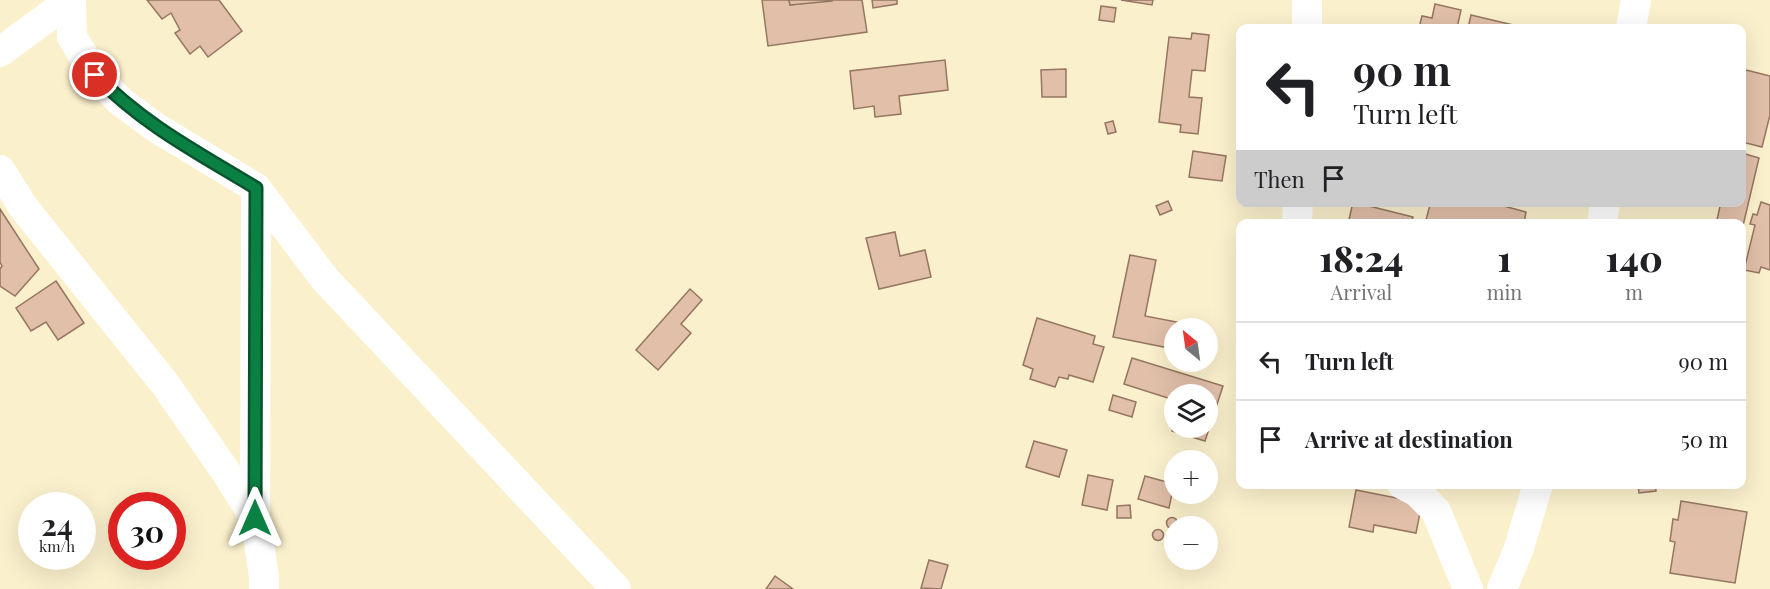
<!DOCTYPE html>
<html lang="en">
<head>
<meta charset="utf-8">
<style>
  body { margin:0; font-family:"Playfair Display",serif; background:#f6f6f6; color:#202124; height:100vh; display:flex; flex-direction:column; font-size:22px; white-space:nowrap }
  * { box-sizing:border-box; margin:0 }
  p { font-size:20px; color:#757577 }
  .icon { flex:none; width:33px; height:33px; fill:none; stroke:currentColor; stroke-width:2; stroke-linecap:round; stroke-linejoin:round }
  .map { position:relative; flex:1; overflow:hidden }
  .drawer { position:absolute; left:1236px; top:219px; width:510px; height:270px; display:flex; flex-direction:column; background:#fff; border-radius:12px; box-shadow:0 6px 24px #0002 }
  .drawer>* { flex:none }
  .banner { position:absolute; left:1236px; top:24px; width:510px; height:183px; border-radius:12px; box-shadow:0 6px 24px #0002; background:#fff; color:#202124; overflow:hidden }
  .needle { width:39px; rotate:331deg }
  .tools { position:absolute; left:1164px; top:318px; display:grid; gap:12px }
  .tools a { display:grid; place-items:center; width:54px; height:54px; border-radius:50%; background:#fff; box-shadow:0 6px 24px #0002; font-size:30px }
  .speed { position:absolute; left:18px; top:492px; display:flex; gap:12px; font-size:30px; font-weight:700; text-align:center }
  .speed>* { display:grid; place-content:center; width:78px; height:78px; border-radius:50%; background:#fff; box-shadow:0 6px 24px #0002; line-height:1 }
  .speed small { font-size:15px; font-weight:400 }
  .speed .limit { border:9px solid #d22; background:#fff; color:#111 }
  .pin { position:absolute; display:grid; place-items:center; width:51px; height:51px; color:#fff; margin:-26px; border:3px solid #fff; border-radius:50%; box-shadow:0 2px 6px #0007 }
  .me { position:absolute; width:66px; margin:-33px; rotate:0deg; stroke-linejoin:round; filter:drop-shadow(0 0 4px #0008) }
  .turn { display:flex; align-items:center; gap:21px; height:126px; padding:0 18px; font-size:27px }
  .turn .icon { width:78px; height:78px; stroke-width:2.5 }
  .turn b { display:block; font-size:42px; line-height:51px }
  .then { display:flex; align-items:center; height:57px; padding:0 18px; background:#0003; gap:12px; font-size:22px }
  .eta { display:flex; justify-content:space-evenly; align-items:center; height:102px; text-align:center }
  .eta b { font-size:36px; font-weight:800; line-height:42px }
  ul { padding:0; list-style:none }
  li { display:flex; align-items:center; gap:18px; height:78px; padding:0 18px; border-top:2px solid #e0e0e0 }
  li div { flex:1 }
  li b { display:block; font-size:22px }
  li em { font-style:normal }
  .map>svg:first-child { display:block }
</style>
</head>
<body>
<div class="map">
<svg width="1770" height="589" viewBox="0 0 1770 589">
  <rect width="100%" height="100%" fill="#fbf0cc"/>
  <!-- building -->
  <g fill="#e1bfa9" stroke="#957662" stroke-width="1.5">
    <polygon points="147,0 219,0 242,31 208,57 200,46 190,54 175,33 180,30 171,13 162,19"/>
    <polygon points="762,0 789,0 790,5 832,0 862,0 867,32 768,46"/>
    <polygon points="789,0 832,0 832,1 790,5"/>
    <polygon points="872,0 897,0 897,4 873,8"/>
    <polygon points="1121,0 1153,0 1152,5"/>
    <polygon points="1435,4 1461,10 1457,28 1419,28 1422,16 1432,18"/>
    <polygon points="1101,6 1116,8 1114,22 1099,20"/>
    <polygon points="1471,15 1526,28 1468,28"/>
    <polygon points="1192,33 1209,35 1205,71 1192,70 1189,97 1202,98 1198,134 1180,132 1181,125 1159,122 1169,37 1191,39"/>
    <polygon points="945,60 948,90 899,96 901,114 875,117 874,106 854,109 850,71"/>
    <polygon points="1066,69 1066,97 1042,97 1041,70"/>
    <polygon points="1742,69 1770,76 1770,115 1762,147 1742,142"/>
    <polygon points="1113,121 1116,132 1108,134 1105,123"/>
    <polygon points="1193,151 1226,156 1222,181 1189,177"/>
    <polygon points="1742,153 1759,158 1742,230 1742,224 1716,224 1721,202 1742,202"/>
    <polygon points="1168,201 1172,210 1160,215 1156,206"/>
    <polygon points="1353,202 1413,217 1411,224 1348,224"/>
    <polygon points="1428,202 1489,202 1526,212 1524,224 1439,224 1426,220 1430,205"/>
    <polygon points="1761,202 1770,205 1770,270 1761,267 1759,273 1744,270 1755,225 1750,224 1753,214 1757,215"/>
    <polygon points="0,209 39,269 15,296 0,286 0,269 2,266 0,262"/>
    <polygon points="895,232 900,256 925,250 931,277 879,289 866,238"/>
    <polygon points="1130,255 1156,260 1145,316 1182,323 1181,328 1174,328 1174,349 1113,337"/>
    <polygon points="56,281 84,323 58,340 46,322 31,331 16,308"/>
    <polygon points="690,289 702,300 681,324 691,333 658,370 636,350"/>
    <polygon points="1037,318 1095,336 1093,344 1104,347 1093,382 1069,375 1068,379 1059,377 1055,387 1030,379 1033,369 1023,365"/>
    <polygon points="1132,358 1223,386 1205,441 1172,431 1174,422 1174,428 1208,428 1208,394 1174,394 1174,400 1124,384"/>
    <polygon points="1113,395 1136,402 1132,417 1109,410"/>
    <polygon points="1034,441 1067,450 1059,477 1026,467"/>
    <polygon points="1088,475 1113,480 1107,510 1082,505"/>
    <polygon points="1145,476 1174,484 1169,508 1138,499"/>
    <polygon points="1638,484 1655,484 1656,491 1639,493"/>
    <polygon points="1356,490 1422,503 1416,533 1374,525 1373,532 1349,527"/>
    <polygon points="1681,501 1747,512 1735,583 1670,573 1675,542 1670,541 1673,519 1678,520"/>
    <polygon points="1130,505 1131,518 1117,518 1117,506"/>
    <circle cx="1172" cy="523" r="5.5"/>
    <circle cx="1158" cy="535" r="5.5"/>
    <polygon points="929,560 948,565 941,589 921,588"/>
    <polygon points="775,576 793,589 766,589"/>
  </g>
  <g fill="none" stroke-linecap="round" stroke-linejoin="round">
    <!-- minor -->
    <g stroke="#fff" stroke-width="30">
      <polyline points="71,0 72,37 95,75 120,101 155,127 256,188 324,278 616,589"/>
      <polyline points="1307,28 1307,0"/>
      <polyline points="1631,28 1636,0"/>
      <polyline points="0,52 71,0"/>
      <polyline points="0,170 24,208 165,384 228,475 255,518 264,576 264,589"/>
      <polyline points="1297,224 1298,202"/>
      <polyline points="1602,224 1605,202"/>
      <polyline points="1402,484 1417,492 1436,511 1468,589"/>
      <polyline points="255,518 256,188"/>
      <polyline points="1502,589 1519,548 1538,484"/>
    </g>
  </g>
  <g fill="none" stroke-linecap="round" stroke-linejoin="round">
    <defs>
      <path id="route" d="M95,75C144,125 197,152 256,188L255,518"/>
    </defs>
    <!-- route casing -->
    <use href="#route" stroke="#07532c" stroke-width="15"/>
    <!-- route -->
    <use href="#route" stroke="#0b8043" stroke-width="10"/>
  </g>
</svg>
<div class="tools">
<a><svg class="needle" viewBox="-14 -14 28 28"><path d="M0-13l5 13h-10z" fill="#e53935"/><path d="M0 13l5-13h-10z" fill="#757577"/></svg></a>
<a><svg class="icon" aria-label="layers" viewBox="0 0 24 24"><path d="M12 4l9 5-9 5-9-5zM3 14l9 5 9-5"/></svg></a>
<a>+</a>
<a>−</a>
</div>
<div class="speed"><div>24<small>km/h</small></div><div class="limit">30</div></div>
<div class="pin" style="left:95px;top:75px;background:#d93025"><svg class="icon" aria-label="arrive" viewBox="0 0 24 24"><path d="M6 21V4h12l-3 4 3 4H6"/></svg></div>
<svg class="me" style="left:255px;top:518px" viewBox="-20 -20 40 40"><path d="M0-17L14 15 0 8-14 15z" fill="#0b8043" stroke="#fff" stroke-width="4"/></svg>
<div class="banner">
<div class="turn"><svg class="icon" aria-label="left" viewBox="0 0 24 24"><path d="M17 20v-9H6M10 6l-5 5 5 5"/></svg><div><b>90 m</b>Turn left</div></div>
<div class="then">Then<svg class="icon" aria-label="arrive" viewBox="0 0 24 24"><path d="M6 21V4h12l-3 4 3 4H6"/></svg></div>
</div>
<section class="drawer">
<div class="eta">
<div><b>18:24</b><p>Arrival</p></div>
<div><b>1</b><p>min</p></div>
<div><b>140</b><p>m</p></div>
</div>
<ul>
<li><svg class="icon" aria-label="left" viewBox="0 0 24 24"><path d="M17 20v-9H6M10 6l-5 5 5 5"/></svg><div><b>Turn left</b></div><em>90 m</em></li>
<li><svg class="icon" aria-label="arrive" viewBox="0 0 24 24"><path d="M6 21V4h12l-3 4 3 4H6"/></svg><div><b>Arrive at destination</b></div><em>50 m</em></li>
</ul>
</section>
</div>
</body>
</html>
